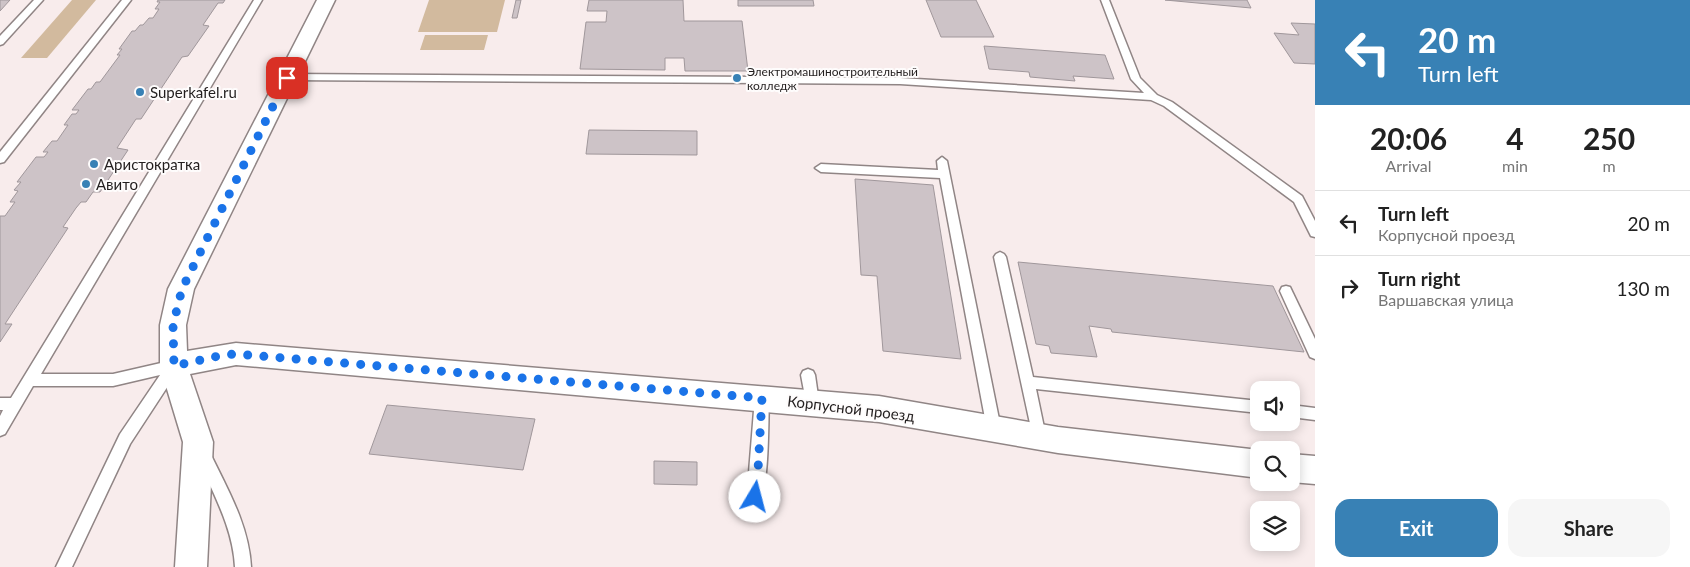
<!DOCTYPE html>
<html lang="en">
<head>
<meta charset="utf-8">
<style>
  body { margin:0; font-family:Lato,sans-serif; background:#f6f6f6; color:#222; height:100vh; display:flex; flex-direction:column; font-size:19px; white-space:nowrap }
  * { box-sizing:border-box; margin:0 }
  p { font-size:16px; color:#767676 }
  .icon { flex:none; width:28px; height:28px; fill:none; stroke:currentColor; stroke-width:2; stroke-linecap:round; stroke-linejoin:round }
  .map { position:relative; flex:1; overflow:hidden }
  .drawer { display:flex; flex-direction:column; background:#fff; width:375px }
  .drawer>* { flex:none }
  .top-card { background:#3881b5; color:#fff; overflow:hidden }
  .controls { position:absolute; left:1250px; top:381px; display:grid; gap:10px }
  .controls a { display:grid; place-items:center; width:50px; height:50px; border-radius:10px; background:#fff; box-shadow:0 2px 12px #0003; font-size:25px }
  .pin { position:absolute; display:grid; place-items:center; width:42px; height:42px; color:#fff; margin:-21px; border-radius:10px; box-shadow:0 2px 8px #0006 }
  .me { position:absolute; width:55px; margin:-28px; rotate:8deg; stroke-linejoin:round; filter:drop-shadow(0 0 4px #0008) }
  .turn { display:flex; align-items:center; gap:18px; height:105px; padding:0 20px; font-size:22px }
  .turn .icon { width:65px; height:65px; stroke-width:2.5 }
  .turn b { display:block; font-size:35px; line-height:42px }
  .eta { display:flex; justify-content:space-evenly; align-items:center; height:85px; text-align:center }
  .eta b { font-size:30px; font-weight:700; line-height:35px }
  .cta { display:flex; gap:10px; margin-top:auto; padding:10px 20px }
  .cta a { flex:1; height:58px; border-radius:15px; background:#3881b5; color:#fff; font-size:20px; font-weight:700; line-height:58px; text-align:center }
  .cta a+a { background:#f6f6f6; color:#222 }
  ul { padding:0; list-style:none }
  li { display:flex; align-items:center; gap:15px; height:65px; padding:0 20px; border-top:1px solid #e0e0e0 }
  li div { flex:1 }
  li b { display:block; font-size:19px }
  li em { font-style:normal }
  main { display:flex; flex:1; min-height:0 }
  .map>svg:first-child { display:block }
</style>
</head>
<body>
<main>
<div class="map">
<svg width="1315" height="567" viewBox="0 0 1315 567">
  <rect width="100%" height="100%" fill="#f8ecec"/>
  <!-- green -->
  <g fill="#d2ba9e">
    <polygon points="72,0 96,0 47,58 21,58"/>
    <polygon points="429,0 505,0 497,32 418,32"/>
    <polygon points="425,35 488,35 484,50 420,50"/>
  </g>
  <!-- building -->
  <g fill="#cdc3c7" stroke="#a0979b">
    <polygon points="0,0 10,0 0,11"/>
    <polygon points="158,0 225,0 223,3 218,3 203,25 209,26 188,56 182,57 141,119 136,119 117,148 128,150 100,192 93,192 86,202 81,202 76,208 63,227 68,228 5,324 12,324 0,342 0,216 5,216 15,202 10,202 18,191 14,190 21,182 17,182 36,157 44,157 48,152 43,152 52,141 57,141 68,125 64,125 72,114 76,114 79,110 72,110 88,89 91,89 96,82 100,82 120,55 117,55 122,49 119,49 132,31 135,31 140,25 143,25 149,18 153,18 159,9 155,9 160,2 157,2"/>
    <polygon points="516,0 521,0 517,18 512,18"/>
    <polygon points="589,0 683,0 684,21 742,21 748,71 685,71 684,58 665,58 665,70 580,69 586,22 606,22 607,11 587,11"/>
    <polygon points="738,0 813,0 814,6 738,6"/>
    <polygon points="926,0 976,0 994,37 941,37"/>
    <polygon points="1165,0 1247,0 1251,8"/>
    <polygon points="1291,23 1315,24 1315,64 1294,63 1274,33 1299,35"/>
    <polygon points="984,46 1105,55 1114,79 1073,76 1075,81 1030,77 1029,72 989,69"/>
    <polygon points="589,130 697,131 697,155 586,154"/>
    <polygon points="855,179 933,185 961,359 883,351 877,276 861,275"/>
    <polygon points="1018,262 1273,286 1304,352 1112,332 1111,329 1089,326 1097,357 1051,353 1049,346 1036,344"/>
    <polygon points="387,405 535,419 523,470 369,454"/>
    <polygon points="654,461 697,462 697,485 654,484"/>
  </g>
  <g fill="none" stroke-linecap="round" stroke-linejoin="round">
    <defs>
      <g id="lane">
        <polygon points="34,0 43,0 3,44 0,45 0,36"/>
        <polygon points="122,0 131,0 4,162 0,163 0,152"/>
        <polygon points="254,0 262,0 41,374 113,374 174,360 179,362 181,366 130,444 72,567 56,567 120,434 160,375 113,386 33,386 5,434 0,436 0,416 3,410 0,410 0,398 11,398"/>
        <polygon points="1101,0 1109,0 1140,78 1157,95 1172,102 1302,196 1315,221 1315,237 1311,236 1294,202 1164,106 1151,100 900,84 287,80 282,77 287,74 900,78 1144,93 1131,79"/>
        <polygon points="942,157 947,161 1001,429 999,434 994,436 989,434 987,429 940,178 821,172 815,168 821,164 938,170 937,161"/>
        <polygon points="1000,252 1004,254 1006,257 1033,377 1259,401 1259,413 1036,389 1046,437 1044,442 1039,444 1034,442 994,257 996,254"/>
        <polygon points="1286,286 1290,287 1315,339 1315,359 1310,357 1280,291 1282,287"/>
        <polygon points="808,369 813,371 815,375 819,403 817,407 812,409 807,407 801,375 803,371"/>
        <path d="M762,392L767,394L769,398C768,424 769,481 760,502L755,504L750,502L747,497L755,398L757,394Z"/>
        <polygon points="1291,405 1315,408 1315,420 1291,417"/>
        <path d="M205,451L210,453C228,490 249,526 251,567H235C233,527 213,494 198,458L200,453Z"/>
      </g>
      <g id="street">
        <polygon points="317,0 335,0 194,289 186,325 187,351 236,343 879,396 1058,427 1259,450 1259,478 1058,453 879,422 236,365 190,374 213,442 207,567 175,567 183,442 160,366 160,325 168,289"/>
        <polygon points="1291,454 1315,456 1315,484 1291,482"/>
      </g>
    </defs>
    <!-- lane casing -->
    <use href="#lane" stroke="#908585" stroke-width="3"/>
    <!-- street casing -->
    <use href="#street" stroke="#908585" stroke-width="3"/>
    <!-- lane -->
    <use href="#lane" fill="#fff" fill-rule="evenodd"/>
    <!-- street -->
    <use href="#street" fill="#fff" fill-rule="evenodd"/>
  </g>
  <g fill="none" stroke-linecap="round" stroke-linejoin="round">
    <!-- route -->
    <polyline stroke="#1a73e8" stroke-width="9" stroke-dasharray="0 16.2" points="287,78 182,289 173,325 174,366 223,355 236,354 762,398 758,470 755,497"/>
  </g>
  <!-- markers -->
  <g fill="#3881b5" stroke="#fefcfc" stroke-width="2">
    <circle cx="737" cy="78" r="5"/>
    <circle cx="140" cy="92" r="5"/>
    <circle cx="94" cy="164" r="5"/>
    <circle cx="86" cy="184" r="5"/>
  </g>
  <g text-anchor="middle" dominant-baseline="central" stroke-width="4" stroke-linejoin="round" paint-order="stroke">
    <!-- far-poi labels -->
    <g font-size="12" fill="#221e1e" stroke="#fefcfc" text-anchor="start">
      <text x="747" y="71">Электромашиностроительный<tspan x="747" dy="14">колледж</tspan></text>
    </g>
    <!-- poi labels -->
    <g font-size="15" fill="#221e1e" stroke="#fefcfc" text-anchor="start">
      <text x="150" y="92">Superkafel.ru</text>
      <text x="104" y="164">Аристократка</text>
      <text x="96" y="184">Авито</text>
    </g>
    <!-- street labels -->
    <g font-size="15" fill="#221e1e" stroke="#fefcfc">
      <text transform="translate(851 408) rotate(7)">Корпусной проезд</text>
    </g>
  </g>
</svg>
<div class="controls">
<a><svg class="icon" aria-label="sound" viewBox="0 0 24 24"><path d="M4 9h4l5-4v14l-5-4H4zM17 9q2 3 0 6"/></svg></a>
<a><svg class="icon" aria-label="search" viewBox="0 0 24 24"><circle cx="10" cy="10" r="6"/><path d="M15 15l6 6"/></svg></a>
<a><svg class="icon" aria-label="layers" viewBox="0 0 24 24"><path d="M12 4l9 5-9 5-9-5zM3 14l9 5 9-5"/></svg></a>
</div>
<div class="pin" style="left:287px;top:78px;background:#d93025"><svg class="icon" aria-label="arrive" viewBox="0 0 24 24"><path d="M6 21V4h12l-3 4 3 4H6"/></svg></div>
<svg class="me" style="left:755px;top:497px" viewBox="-20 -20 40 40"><circle r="19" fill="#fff"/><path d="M0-13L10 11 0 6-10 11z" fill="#1a73e8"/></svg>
</div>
<section class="drawer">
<div class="top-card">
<div class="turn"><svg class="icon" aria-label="left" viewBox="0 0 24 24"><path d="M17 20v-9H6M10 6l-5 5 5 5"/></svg><div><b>20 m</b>Turn left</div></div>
</div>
<div class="eta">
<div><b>20:06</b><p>Arrival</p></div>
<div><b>4</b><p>min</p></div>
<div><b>250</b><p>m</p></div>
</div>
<ul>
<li><svg class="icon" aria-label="left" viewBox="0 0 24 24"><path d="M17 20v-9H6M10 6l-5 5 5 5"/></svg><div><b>Turn left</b><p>Корпусной проезд</p></div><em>20 m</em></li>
<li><svg class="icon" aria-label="right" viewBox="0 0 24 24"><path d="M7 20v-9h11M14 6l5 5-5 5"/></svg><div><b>Turn right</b><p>Варшавская улица</p></div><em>130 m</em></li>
</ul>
<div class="cta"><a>Exit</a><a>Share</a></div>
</section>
</main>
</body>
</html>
